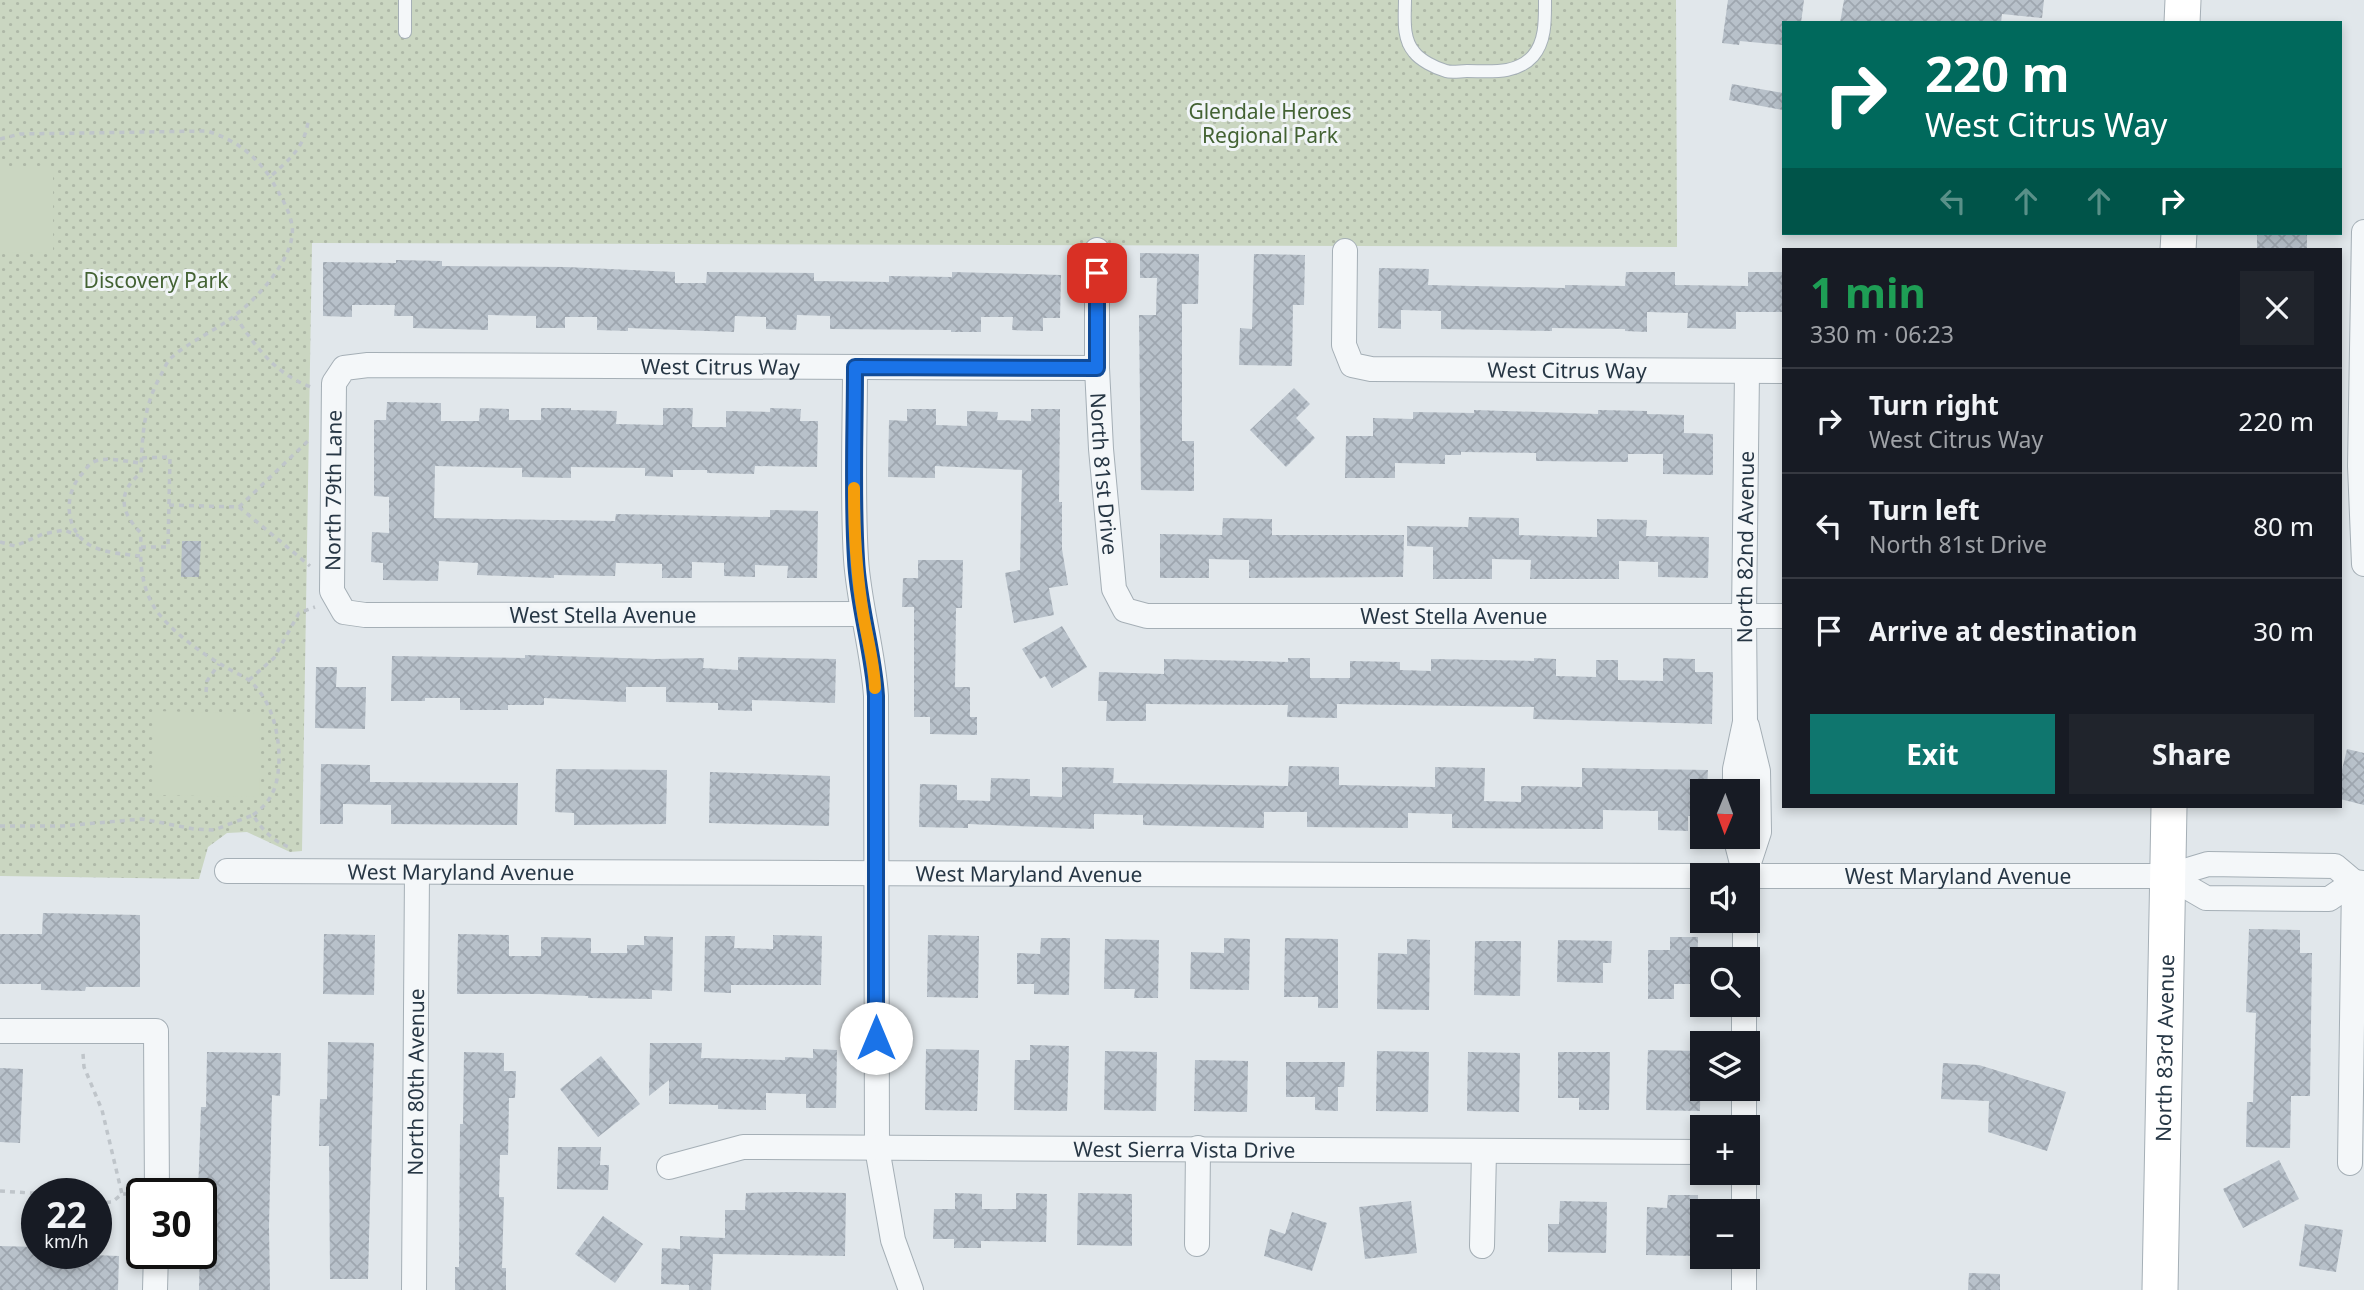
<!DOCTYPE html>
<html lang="en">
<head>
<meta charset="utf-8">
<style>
  body { margin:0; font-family:"Noto Sans",sans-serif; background:#20242c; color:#f1f3f6; height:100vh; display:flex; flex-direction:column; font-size:26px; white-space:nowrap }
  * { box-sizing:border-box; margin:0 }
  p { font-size:23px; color:#9ea1a6 }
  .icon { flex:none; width:38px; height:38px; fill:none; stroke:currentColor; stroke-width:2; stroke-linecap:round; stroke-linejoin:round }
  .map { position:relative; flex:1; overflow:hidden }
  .sheet { position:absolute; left:1782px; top:248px; width:560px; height:560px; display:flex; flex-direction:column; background:#171b24; border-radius:0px; box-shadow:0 4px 10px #0003 }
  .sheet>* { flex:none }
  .banner { position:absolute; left:1782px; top:21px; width:560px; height:214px; border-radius:0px; box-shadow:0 4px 10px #0003; background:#00695c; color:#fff; overflow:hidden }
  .needle { width:46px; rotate:181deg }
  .controls { position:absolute; left:1690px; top:779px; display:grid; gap:14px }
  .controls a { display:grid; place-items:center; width:70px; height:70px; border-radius:0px; background:#171b24; box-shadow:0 4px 10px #0003; font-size:35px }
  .speed { position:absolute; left:21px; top:1178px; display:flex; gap:14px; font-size:35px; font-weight:700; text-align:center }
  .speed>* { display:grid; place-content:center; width:91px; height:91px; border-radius:50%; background:#171b24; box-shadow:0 4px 10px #0003; line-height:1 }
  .speed small { font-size:18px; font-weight:400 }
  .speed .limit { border:4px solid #111; border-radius:10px; background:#fff; color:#111 }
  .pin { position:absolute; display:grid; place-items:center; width:60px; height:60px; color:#fff; margin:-30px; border-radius:14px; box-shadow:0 4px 10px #0006 }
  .me { position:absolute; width:77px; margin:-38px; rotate:0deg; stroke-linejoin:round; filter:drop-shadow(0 0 5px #0008) }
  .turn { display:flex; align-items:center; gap:24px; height:147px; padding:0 28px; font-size:32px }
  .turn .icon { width:91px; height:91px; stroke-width:2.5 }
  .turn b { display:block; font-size:49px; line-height:60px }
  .lanes { display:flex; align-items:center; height:66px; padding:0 28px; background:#0003; justify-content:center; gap:35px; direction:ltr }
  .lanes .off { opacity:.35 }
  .round { display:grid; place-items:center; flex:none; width:74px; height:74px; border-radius:0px; background:#20242c }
  .headline { display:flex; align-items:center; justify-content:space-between; height:119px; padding:0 28px }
  h1 { font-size:42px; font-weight:700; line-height:52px; color:#1e9e55 }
  .primary-button { display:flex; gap:14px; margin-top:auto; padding:14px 28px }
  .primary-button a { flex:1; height:80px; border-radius:0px; background:#0f766e; color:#fff; font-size:28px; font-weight:700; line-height:80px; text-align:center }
  .primary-button a+a { background:#20242c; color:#f1f3f6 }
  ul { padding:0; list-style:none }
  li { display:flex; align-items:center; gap:21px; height:105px; padding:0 28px; border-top:2px solid #363941 }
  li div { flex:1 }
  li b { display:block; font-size:26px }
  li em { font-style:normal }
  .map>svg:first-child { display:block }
</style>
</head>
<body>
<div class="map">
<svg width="2364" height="1290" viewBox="0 0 2364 1290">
  <defs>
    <pattern id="park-dots" width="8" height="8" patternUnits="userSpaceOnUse" patternTransform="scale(1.75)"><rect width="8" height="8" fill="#cad6c1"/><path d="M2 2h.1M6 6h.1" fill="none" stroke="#aeb8a7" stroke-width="1.8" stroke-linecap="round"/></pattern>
    <pattern id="building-cross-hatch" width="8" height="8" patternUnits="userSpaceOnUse" patternTransform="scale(1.75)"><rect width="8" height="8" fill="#b8c1ca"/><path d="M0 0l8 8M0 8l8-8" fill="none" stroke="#9ea6af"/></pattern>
  </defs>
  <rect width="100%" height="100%" fill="#e1e7eb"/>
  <!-- park -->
  <polygon fill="url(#park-dots)" points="0,0 1676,0 1677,247 312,243 302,851 290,852 247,832 227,833 208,847 199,879 0,876"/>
  <!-- pitch -->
  <g fill="#cad6c1">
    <polygon points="1,167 53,167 53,252 1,253"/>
    <polygon points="155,711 260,714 259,797 155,795"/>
  </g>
  <!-- building -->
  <g fill="url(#building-cross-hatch)">
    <polygon points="1728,0 1804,0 1801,23 1783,23 1783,45 1740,41 1739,45 1722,43"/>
    <polygon points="1844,0 2044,0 2042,18 2002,14 2001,23 1840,23"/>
    <polygon points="1732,84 1783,93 1783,110 1729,100"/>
    <rect x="2257" y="233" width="50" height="17"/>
    <polygon points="1140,253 1199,254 1198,304 1182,304 1182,441 1194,441 1194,491 1141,490 1139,315 1156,315 1157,278 1140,278"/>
    <polygon points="1254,254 1305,255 1304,305 1293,305 1292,366 1239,365 1240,328 1252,329"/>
    <polygon points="396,260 442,261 442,266 566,267 675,272 675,283 706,283 707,272 814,273 814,281 889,282 889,276 952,277 952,272 1061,275 1060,318 1043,318 1043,331 1012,330 1013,317 981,317 981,332 951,332 951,330 830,329 830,316 797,315 796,330 766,329 766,317 735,316 734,332 628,328 628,331 597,330 597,317 565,317 565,328 536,328 536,316 488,315 488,330 413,328 413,316 394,316 395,305 352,305 352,317 323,316 323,262 396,263"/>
    <polygon points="1379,268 1429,269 1428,285 1565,288 1565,285 1625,286 1626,272 1675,272 1675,285 1748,286 1748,272 1783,272 1783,312 1736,312 1736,329 1687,328 1688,313 1647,312 1647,332 1625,331 1625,329 1552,328 1552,331 1441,329 1441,311 1401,310 1401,329 1378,328"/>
    <polygon points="1294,388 1310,404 1296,418 1315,438 1286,467 1250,430"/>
    <polygon points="387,402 441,403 441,421 479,421 480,408 509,409 509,420 541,420 541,408 571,408 571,410 617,411 616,424 663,425 663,408 693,408 692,427 726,427 726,411 770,412 770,408 801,409 800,421 818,421 817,467 755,466 754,474 707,473 707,470 673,470 673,477 645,476 645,468 571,467 571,478 522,477 522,468 435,466 434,518 615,521 616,514 770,517 770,510 818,511 817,578 787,578 788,566 755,565 755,577 724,576 724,563 692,562 692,578 662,578 662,564 616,563 615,576 554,575 554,578 477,575 478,563 439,561 438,581 383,580 383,563 371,562 372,532 389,533 389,497 374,496 374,420 386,420"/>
    <polygon points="907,409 936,409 936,425 967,426 967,411 998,412 997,420 1031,421 1031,409 1060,409 1059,502 1062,502 1062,549 1068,585 1049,588 1054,615 1014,623 1005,573 1020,570 1022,470 935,466 935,478 888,477 889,420 907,421"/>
    <polygon points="1474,410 1598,414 1598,410 1647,411 1647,414 1684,415 1684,433 1713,434 1713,475 1663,474 1663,454 1628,454 1628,462 1536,461 1536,453 1461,452 1461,455 1445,455 1445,464 1395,463 1395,478 1345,478 1346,436 1373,436 1373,418 1413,419 1413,412 1474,413"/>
    <polygon points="1469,517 1519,518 1519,535 1597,537 1597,519 1647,520 1646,536 1709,537 1708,578 1658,577 1658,562 1619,561 1619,579 1530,579 1531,560 1492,559 1492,579 1433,579 1433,547 1407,546 1407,526 1468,527"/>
    <polygon points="1223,518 1272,519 1272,535 1404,535 1403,577 1249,578 1249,560 1209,559 1209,578 1160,578 1160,534 1222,535"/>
    <polygon points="182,541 201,541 199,577 181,577"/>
    <polygon points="918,560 963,560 962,608 956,608 955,687 970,687 970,717 977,717 977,735 930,734 930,717 914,717 914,607 902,607 903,578 918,578"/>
    <polygon points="1062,626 1087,667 1052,688 1045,676 1040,679 1022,649"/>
    <polygon points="525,655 655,659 704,658 703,668 738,670 738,657 836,659 835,703 752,700 752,711 718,710 718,703 666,702 666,687 626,687 626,702 544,698 544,705 508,705 508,710 460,710 460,698 425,698 425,701 391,701 392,656 525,658"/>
    <polygon points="1288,658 1310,658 1310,678 1350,678 1350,661 1400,662 1400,670 1431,671 1431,659 1534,661 1534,658 1556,659 1556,676 1596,677 1596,660 1618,660 1618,680 1663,681 1663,658 1695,659 1695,672 1713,672 1712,724 1533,719 1534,707 1337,704 1337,718 1287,717 1288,705 1146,704 1146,721 1106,721 1107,701 1098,701 1099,672 1164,674 1164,659 1288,662"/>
    <polygon points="316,667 337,667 336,687 366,687 365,729 315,728"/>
    <polygon points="2347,749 2364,753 2364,805 2340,799 2340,778"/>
    <polygon points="321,764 370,765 370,782 518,783 517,825 391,824 391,805 343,804 343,824 320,824"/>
    <polygon points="1289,766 1339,767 1339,785 1435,787 1435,767 1485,768 1484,801 1521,802 1521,786 1582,787 1582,768 1708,770 1707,791 1703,791 1703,816 1688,816 1688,831 1658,830 1658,811 1603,810 1603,829 1452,828 1452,814 1408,813 1408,828 1307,827 1307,812 1264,812 1264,828 1143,825 1143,815 1094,814 1094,829 968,824 968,828 919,827 920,784 957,785 957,800 990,801 991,778 1030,779 1030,796 1062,797 1062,767 1114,768 1113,783 1288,786"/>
    <polygon points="556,769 667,770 666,824 574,825 574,813 555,812"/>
    <polygon points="710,772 830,776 829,826 709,823"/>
    <polygon points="43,913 140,915 140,987 86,987 85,991 41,990 41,984 0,984 0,934 42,934"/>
    <polygon points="2249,929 2300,930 2300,953 2312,953 2310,1096 2291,1096 2290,1148 2246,1147 2247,1102 2253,1102 2256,1013 2246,1012"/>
    <polygon points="324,934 375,935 374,995 323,994"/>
    <polygon points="458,934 509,935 509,956 541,956 541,937 591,938 591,953 627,953 627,945 644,945 644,936 673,937 672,991 652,990 652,999 588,998 588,996 540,994 457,994"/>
    <polygon points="773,935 822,936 821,985 731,985 731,993 704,992 705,936 735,936 734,948 773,949"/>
    <polygon points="928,935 979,936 978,998 927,997"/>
    <polygon points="1670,937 1698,937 1697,984 1674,984 1674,999 1648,999 1648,950 1670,950"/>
    <polygon points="1041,938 1070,938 1069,995 1034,994 1034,984 1017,984 1017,953 1040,954"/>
    <polygon points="1224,938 1250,939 1249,990 1190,989 1191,952 1224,953"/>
    <polygon points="1285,938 1338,939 1338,1008 1318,1008 1318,997 1284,997"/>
    <polygon points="1105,939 1159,940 1158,998 1134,998 1135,989 1104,989"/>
    <polygon points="1407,939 1430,940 1429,1010 1377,1009 1378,953 1407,954"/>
    <polygon points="1558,940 1612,941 1611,963 1603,963 1603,983 1557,982"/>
    <polygon points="1475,941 1521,941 1520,996 1474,995"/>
    <polygon points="328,1042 374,1043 368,1279 330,1279 329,1146 319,1146 320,1099 327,1099"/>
    <polygon points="650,1043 702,1043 701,1058 785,1060 785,1057 813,1058 813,1049 837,1050 836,1108 806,1108 806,1094 766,1093 766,1110 718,1109 718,1105 669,1104 669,1080 649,1096"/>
    <polygon points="1030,1045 1069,1046 1067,1111 1014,1110 1015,1060 1030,1060"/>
    <polygon points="926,1049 979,1050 977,1111 925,1110"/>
    <polygon points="1648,1050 1701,1051 1700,1111 1646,1110"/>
    <polygon points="1105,1051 1157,1052 1156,1111 1104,1110"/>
    <polygon points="1377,1051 1429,1052 1428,1112 1376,1111"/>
    <polygon points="207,1052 281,1053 280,1096 272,1095 269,1226 270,1290 199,1290 201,1194 198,1194 201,1107 206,1107"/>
    <polygon points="464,1052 504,1053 504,1071 516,1071 515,1098 509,1098 508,1155 500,1155 499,1197 504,1197 502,1268 506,1268 506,1290 455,1290 455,1267 459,1267 460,1124 463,1124"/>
    <polygon points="1468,1052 1520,1053 1519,1112 1467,1111"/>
    <polygon points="1558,1052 1610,1052 1609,1110 1579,1110 1579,1098 1558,1098"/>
    <polygon points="601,1056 640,1104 598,1137 560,1089"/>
    <polygon points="1195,1060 1248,1061 1247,1112 1194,1111"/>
    <polygon points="1286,1062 1345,1062 1344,1087 1338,1087 1338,1111 1315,1110 1315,1097 1286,1097"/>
    <polygon points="1943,1063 1979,1065 2066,1092 2047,1151 1988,1132 1989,1101 1941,1099"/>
    <polygon points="0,1068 23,1069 20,1143 0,1142"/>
    <polygon points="558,1147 601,1147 600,1165 609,1165 608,1190 557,1189"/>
    <polygon points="2279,1160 2299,1199 2243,1228 2223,1189"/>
    <polygon points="793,1192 846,1193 845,1256 713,1254 711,1290 689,1290 689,1285 661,1284 662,1248 680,1249 680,1236 725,1238 725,1210 745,1210 746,1193"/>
    <polygon points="955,1193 982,1194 982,1209 1016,1209 1016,1193 1047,1194 1046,1242 981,1241 981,1248 954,1248 954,1239 933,1239 934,1209 955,1209"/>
    <polygon points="1078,1193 1132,1194 1132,1246 1077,1245"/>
    <polygon points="1668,1195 1698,1195 1697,1256 1646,1255 1647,1207 1667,1208"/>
    <polygon points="1411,1201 1417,1253 1365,1259 1359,1207"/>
    <polygon points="1560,1201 1607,1202 1606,1253 1548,1252 1548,1224 1559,1224"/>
    <polygon points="1292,1212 1327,1223 1312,1271 1264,1256 1270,1229 1285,1234"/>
    <polygon points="603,1216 643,1244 615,1283 575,1254"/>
    <polygon points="2305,1224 2343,1230 2336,1272 2299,1266"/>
    <polygon points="0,1246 37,1247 37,1253 119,1256 118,1290 0,1290"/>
    <polygon points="1969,1273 2000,1274 2000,1290 1968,1290"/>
  </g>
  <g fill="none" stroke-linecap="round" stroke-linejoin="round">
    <defs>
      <g id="service">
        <path d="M1405,0C1405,17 1402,38 1414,52C1420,60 1435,68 1446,71C1452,73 1460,71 1467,71C1490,71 1516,75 1533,56C1546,41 1545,19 1545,0"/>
        <polyline points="405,32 405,0"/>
      </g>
      <g id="minor">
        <polyline points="2364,232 2360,466 2364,564"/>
        <path id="s1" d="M1097,250V368L1101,449L1114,589L1125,610L1147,616H1783"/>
        <path id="s2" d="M1345,251L1344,345L1352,365L1371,369L1783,371"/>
        <path d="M855,367C855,431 852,495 856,559C859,605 873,650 876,696L877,1148L893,1240L911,1290"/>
        <path id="s3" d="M863,614L365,615L344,612L332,591L334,383L344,368L368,365L1097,368"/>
        <path id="s4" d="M1735,791V769L1745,722L1744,615L1747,371"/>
        <polyline points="1735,836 1745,875"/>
        <path id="s5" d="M227,871L1703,876"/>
        <polyline points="1745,875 1759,832 1758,771 1747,726"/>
        <path id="s6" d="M1748,876H2168L2208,864L2335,866L2354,882"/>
        <polyline points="2168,876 2206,898 2329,899 2354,882 2364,883"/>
        <polyline points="1745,959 1745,920"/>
        <polyline points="0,1031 156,1031 157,1194"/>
        <polyline points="1744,1043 1744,1004"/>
        <polyline points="1744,1127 1744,1088"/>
        <polyline points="2350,1163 2354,882"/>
        <path id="s7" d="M669,1167L743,1147L1703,1152"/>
        <polyline points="1744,1211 1744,1172"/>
        <polyline points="1197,1244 1198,1148"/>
        <polyline points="1482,1246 1484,1151"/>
        <polyline points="155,1290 156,1253"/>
        <path id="s8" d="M414,1290L417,872"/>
        <polyline points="1744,1290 1744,1256"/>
      </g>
      <g id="secondary">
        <polyline points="2182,23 2183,0"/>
        <polyline points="2178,250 2179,233"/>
        <path id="s9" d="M2160,1290L2169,807"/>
      </g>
    </defs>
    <!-- service casing -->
    <use href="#service" stroke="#a5afb6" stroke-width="14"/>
    <!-- minor casing -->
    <use href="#minor" stroke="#a5afb6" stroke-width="26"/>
    <!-- secondary casing -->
    <use href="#secondary" stroke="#a5afb6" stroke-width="37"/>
    <!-- path -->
    <g stroke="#bfc5ca" stroke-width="3.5" stroke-dasharray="5 5" stroke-linecap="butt">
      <path d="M0,139L20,134L207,131C235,140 253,153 270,177C289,160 304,148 308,122"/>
      <path d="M235,316C255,346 275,374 311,387"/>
      <polyline points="169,505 239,507 310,566"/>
      <polyline points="239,507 311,438"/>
      <polyline points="0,542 15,546 43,534 64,530 79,536"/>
      <polyline points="141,547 168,547 170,457 141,458"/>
      <path d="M140,556C124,554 102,553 88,544C64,528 64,493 82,474C85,470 89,464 93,462C105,456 128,462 141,463"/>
      <polyline points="249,680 274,658 299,613 315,607"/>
      <polyline points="206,692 207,681 219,664"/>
      <path d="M253,815C274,800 278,784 279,760C279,732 272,701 250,681C242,675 231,671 222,665C200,652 171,631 156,610C140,586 140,560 141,533C120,512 117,492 141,473C142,439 143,406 161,375C164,369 167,361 172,357C190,341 215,331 234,316C257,299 297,256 292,225C289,208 278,192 270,177"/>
      <path d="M0,826H62L142,819L194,829L214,830L253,815C263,831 273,841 291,848"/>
      <polyline points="83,1054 84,1067 102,1110 122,1194"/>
      <polyline points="0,1191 46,1194"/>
      <polyline points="96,1203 112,1202 122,1194 136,1194"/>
    </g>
    <!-- service -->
    <use href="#service" stroke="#f4f7f9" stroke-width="12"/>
    <!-- minor -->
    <use href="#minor" stroke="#f4f7f9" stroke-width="24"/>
    <!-- secondary -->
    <use href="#secondary" stroke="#fff" stroke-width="35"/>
  </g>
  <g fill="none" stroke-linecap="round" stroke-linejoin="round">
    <defs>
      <path id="route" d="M876,1038V696C873,650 858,605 856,559C852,495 855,431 855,367L1097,368V273"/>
    </defs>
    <!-- route casing -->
    <use href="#route" stroke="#114b97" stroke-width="18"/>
    <!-- route -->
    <use href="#route" stroke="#1a73e8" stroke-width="12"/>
    <!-- slow -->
    <path stroke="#f59e0b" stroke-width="12" d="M854,488C854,530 856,572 863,613C867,638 874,662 875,688"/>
  </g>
  <g text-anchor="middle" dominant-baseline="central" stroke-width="6" stroke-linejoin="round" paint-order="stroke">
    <!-- park labels -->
    <g font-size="21" fill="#436233" stroke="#f1f5f8">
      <text x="1270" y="111">Glendale Heroes<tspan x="1270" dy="24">Regional Park</tspan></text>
      <text x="156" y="280">Discovery Park</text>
    </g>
    <!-- street labels -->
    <g font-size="21" fill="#273745" stroke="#f1f5f8">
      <text stroke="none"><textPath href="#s3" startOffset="1146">West Citrus Way</textPath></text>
      <text stroke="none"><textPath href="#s2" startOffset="331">West Citrus Way</textPath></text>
      <text stroke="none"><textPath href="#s1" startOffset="224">North 81st Drive</textPath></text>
      <text stroke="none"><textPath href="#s3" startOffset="644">North 79th Lane</textPath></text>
      <text stroke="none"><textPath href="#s4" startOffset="245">North 82nd Avenue</textPath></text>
      <text x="603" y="615">West Stella Avenue</text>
      <text stroke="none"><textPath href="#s1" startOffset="693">West Stella Avenue</textPath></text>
      <text stroke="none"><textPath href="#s5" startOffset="234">West Maryland Avenue</textPath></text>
      <text stroke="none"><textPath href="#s5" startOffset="802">West Maryland Avenue</textPath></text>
      <text stroke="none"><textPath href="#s6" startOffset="210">West Maryland Avenue</textPath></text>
      <text stroke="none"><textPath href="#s9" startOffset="242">North 83rd Avenue</textPath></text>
      <text stroke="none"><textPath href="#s8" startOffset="208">North 80th Avenue</textPath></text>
      <text stroke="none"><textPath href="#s7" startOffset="518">West Sierra Vista Drive</textPath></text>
    </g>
  </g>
</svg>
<div class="controls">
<a><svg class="needle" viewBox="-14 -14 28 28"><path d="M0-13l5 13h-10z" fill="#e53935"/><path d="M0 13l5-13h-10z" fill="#9ea1a6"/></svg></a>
<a><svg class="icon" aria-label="sound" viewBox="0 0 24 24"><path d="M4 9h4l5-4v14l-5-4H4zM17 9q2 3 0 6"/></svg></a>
<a><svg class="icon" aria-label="search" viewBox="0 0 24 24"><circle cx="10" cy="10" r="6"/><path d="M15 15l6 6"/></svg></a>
<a><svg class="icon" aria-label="layers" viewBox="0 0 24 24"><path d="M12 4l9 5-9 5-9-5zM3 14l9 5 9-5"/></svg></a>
<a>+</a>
<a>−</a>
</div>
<div class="speed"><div>22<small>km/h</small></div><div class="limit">30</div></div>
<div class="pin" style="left:1097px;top:273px;background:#d93025"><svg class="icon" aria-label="arrive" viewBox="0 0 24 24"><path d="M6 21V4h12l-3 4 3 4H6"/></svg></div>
<svg class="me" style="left:876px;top:1038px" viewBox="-20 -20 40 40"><circle r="19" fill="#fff"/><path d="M0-13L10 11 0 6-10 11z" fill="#1a73e8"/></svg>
<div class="banner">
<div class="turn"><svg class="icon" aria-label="right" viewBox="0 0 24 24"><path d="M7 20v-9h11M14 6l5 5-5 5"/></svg><div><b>220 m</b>West Citrus Way</div></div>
<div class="lanes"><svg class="icon off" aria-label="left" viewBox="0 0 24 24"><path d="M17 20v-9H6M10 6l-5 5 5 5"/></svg><svg class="icon off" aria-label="ahead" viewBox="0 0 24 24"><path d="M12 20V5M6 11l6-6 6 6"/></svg><svg class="icon off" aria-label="ahead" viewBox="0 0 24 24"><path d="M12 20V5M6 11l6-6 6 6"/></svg><svg class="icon" aria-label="right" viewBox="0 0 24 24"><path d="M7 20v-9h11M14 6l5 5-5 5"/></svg></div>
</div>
<section class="sheet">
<div class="headline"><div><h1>1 min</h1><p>330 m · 06:23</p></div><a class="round"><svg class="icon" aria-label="close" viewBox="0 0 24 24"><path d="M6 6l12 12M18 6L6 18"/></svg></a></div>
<ul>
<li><svg class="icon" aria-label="right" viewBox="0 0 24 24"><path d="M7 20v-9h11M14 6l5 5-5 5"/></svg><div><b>Turn right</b><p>West Citrus Way</p></div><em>220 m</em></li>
<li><svg class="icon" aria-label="left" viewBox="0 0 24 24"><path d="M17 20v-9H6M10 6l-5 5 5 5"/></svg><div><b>Turn left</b><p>North 81st Drive</p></div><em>80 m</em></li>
<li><svg class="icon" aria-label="arrive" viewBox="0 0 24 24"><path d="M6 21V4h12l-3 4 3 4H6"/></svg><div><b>Arrive at destination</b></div><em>30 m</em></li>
</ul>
<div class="primary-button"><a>Exit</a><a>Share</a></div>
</section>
</div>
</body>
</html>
